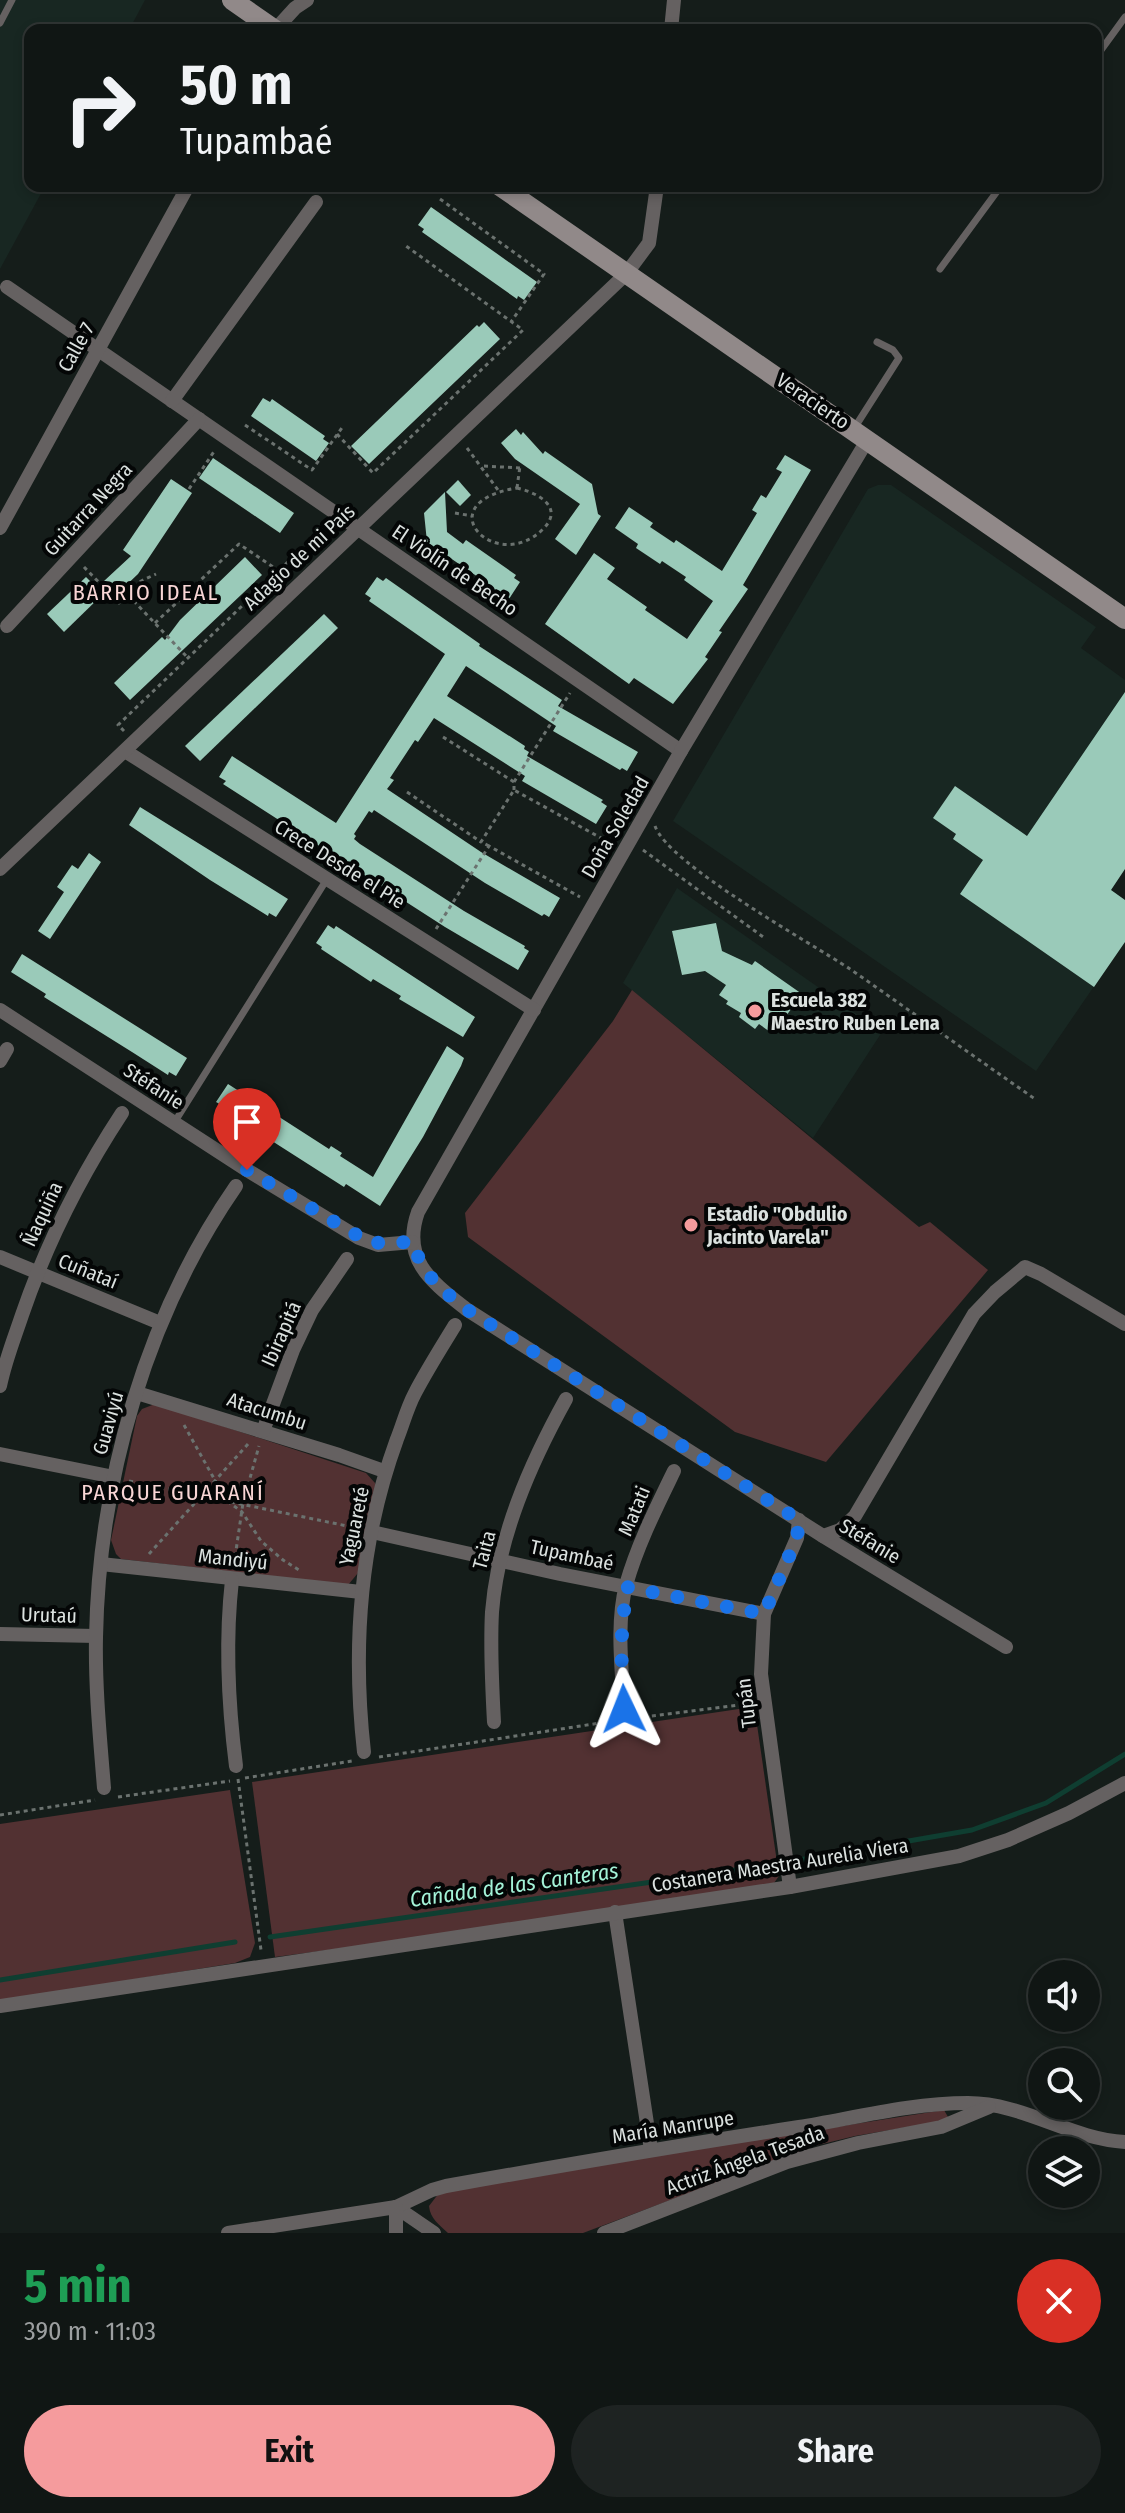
<!DOCTYPE html>
<html lang="en">
<head>
<meta charset="utf-8">
<style>
  body { margin:0; font-family:"Fira Sans Condensed",sans-serif; background:#1e2322; color:#f1f3f6; height:100vh; display:flex; flex-direction:column; font-size:30px; white-space:nowrap }
  * { box-sizing:border-box; margin:0 }
  p { font-size:26px; color:#9c9fa0 }
  .icon { flex:none; width:44px; height:44px; fill:none; stroke:currentColor; stroke-width:2; stroke-linecap:round; stroke-linejoin:round }
  .map { position:relative; height:2233px; overflow:hidden }
  .drawer { display:flex; flex-direction:column; background:#101614; flex:1 }
  .drawer>* { flex:none }
  .guide { position:absolute; left:24px; top:24px; width:1078px; height:168px; border-radius:16px; box-shadow:0 4px 12px #0003,0 0 0 2px #303534; background:#101614; color:#f1f3f6; overflow:hidden }
  .tools { position:absolute; left:1028px; top:1960px; display:grid; gap:16px }
  .tools a { display:grid; place-items:center; width:72px; height:72px; border-radius:50%; background:#101614; box-shadow:0 4px 12px #0003,0 0 0 2px #303534; font-size:40px }
  .pin { position:absolute; display:grid; place-items:center; width:68px; height:68px; color:#fff; margin:-82px -34px; border-radius:50% 50% 50% 0; rotate:-45deg; box-shadow:0 0 8px #0007 }
  .pin .icon { rotate:45deg }
  .me { position:absolute; width:88px; margin:-44px; rotate:358deg; stroke-linejoin:round; filter:drop-shadow(0 0 6px #0008) }
  .turn { display:flex; align-items:center; gap:28px; height:168px; padding:0 24px; font-size:36px }
  .turn .icon { width:104px; height:104px; stroke-width:2.5 }
  .turn b { display:block; font-size:56px; line-height:68px }
  .round { display:grid; place-items:center; flex:none; width:84px; height:84px; border-radius:42px; background:#1e2322 }
  .headline { display:flex; align-items:center; justify-content:space-between; height:136px; padding:0 24px }
  h1 { font-size:48px; font-weight:700; line-height:60px; color:#1e9e55 }
  .primary-button { display:flex; gap:16px; margin-top:auto; padding:16px 24px }
  .primary-button a { flex:1; height:92px; border-radius:48px; background:#f59b9d; color:#111; font-size:32px; font-weight:700; line-height:92px; text-align:center }
  .primary-button a+a { background:#1e2322; color:#f1f3f6 }
  .map>svg:first-child { display:block }
</style>
</head>
<body>
<div class="map">
<svg width="1125" height="2233" viewBox="0 0 1125 2233">
  <rect width="100%" height="100%" fill="#151d1a"/>
  <!-- built -->
  <g fill="#182722">
    <polygon points="0,0 145,0 129,30 30,30 30,186 45,186 0,269"/>
    <polygon points="878,485 891,485 1096,627 1081,648 1125,680 1125,869 1111,890 1125,900 1125,941 1036,1071 673,821 868,489"/>
    <polygon points="677,888 882,1032 813,1138 623,983"/>
  </g>
  <!-- green -->
  <g fill="#523132">
    <polygon points="632,990 919,1227 930,1222 988,1270 826,1462 735,1432 468,1237 465,1213 613,1021"/>
    <polygon points="155,1404 366,1473 375,1483 376,1489 358,1573 348,1585 121,1559 116,1554 111,1540 137,1416 142,1409"/>
    <polygon points="752,1707 755,1711 779,1876 774,1883 412,1939 275,1957 252,1782"/>
    <polygon points="230,1790 255,1943 250,1957 235,1963 0,2001 0,1824"/>
    <path d="M944,2110L948,2117L943,2121L855,2136L814,2146L583,2233H448C439,2225 430,2218 429,2206L439,2193L676,2152Z"/>
  </g>
  <g fill="none" stroke-linecap="round" stroke-linejoin="round">
    <!-- stream -->
    <g stroke="#0f3e31" stroke-width="5">
      <polyline points="799,1860 972,1830 1046,1803 1125,1754"/>
      <polyline points="270,1937 763,1866"/>
      <polyline points="0,1980 235,1942"/>
    </g>
  </g>
  <!-- building -->
  <g fill="#9acab9">
    <polygon points="431,207 537,282 524,300 518,296 517,299 422,232 424,229 418,225"/>
    <polygon points="484,322 500,339 369,464 351,446 477,325 479,327"/>
    <polygon points="263,398 270,402 272,399 325,436 323,439 329,443 316,461 251,416"/>
    <polygon points="516,429 521,435 523,432 543,454 545,451 592,484 598,514 601,516 576,555 555,539 580,504 515,459 501,443"/>
    <polygon points="785,455 811,470 743,585 748,589 719,631 722,632 705,657 708,659 673,704 634,678 629,684 545,624 594,553 615,568 607,579 647,607 645,610 687,639 713,601 684,580 686,577 662,561 660,564 636,548 638,544 615,528 629,507 653,523 650,527 674,543 676,540 722,571 757,513 752,510 761,495 766,498 782,472 776,469"/>
    <polygon points="213,458 294,513 280,533 199,478"/>
    <polygon points="171,479 192,493 138,574 117,594 104,581 131,556 123,550"/>
    <polygon points="458,480 471,495 460,506 446,492"/>
    <polygon points="445,492 447,532 463,544 466,540 516,575 514,578 520,582 509,599 496,589 494,592 476,580 478,577 427,542 424,513"/>
    <polygon points="245,557 262,575 130,700 114,683 162,637 165,640 180,620"/>
    <polygon points="86,577 103,594 64,632 47,614"/>
    <polygon points="377,577 383,581 386,578 480,644 479,646 562,700 558,706 638,752 627,771 622,768 620,770 553,731 556,726 466,666 447,696 525,746 524,749 529,752 527,756 603,800 601,802 607,806 596,824 522,781 525,776 434,718 418,742 415,740 390,778 394,780 387,789 481,852 560,898 549,917 544,914 542,916 485,883 374,810 372,813 369,811 354,834 356,836 354,839 360,844 464,911 525,946 524,948 529,951 518,970 445,927 223,784 226,781 219,777 232,756 336,823 445,654 369,601 371,598 365,594"/>
    <polygon points="324,614 338,628 200,761 185,746"/>
    <polygon points="1125,692 1125,869 1111,890 1125,900 1125,942 1094,987 960,894 983,860 953,839 956,834 933,818 955,786 1027,836"/>
    <polygon points="140,807 288,899 276,917 269,913 268,916 210,880 129,825"/>
    <polygon points="89,853 101,862 50,939 38,931 64,892 57,887 72,865 78,869"/>
    <polygon points="716,923 722,951 752,965 755,961 802,994 773,1034 759,1024 755,1029 739,1017 741,1013 726,1004 728,1001 719,995 726,985 705,971 682,975 672,931"/>
    <polygon points="328,925 334,929 336,926 475,1017 463,1037 399,999 401,996 373,979 371,982 321,949 322,947 316,943"/>
    <polygon points="22,954 187,1058 176,1076 169,1072 168,1075 132,1052 44,997 46,994 11,972"/>
    <polygon points="447,1046 464,1058 461,1066 423,1137 380,1206 346,1184 344,1187 250,1127 221,1108 223,1106 216,1102 228,1084 329,1149 331,1146 342,1153 340,1156 373,1177"/>
  </g>
  <g fill="none" stroke-linecap="round" stroke-linejoin="round">
    <!-- path -->
    <g stroke="#6b726f" stroke-width="3" stroke-dasharray="4 4" stroke-linecap="butt">
      <polyline points="440,199 544,274 511,322"/>
      <polyline points="245,425 312,470 344,425"/>
      <polyline points="337,434 373,473 523,330 406,246"/>
      <polyline points="467,448 498,490"/>
      <polyline points="484,466 520,468"/>
      <path d="M517,488C535,492 565,506 544,528C497,577 424,503 517,488Z"/>
      <polyline points="517,488 520,466"/>
      <polyline points="189,489 215,450"/>
      <polyline points="455,513 472,516"/>
      <polyline points="84,567 119,603 141,581 156,574"/>
      <polyline points="167,594 175,604"/>
      <polyline points="128,595 188,658"/>
      <polyline points="155,623 239,544 279,571"/>
      <polyline points="124,731 118,725 291,559"/>
      <polyline points="443,737 514,782 514,790"/>
      <polyline points="514,782 570,693"/>
      <polyline points="407,792 481,842"/>
      <path d="M655,826C668,864 811,943 850,969C912,1012 973,1056 1035,1099"/>
      <polyline points="489,846 481,842 514,790 610,843"/>
      <polyline points="643,850 766,939"/>
      <polyline points="436,929 489,846 580,897"/>
      <polyline points="184,1425 226,1500 242,1512 261,1541 283,1560 299,1570"/>
      <polyline points="129,1481 357,1528"/>
      <polyline points="149,1554 248,1444"/>
      <polyline points="234,1564 243,1503 259,1446"/>
      <polyline points="636,1718 748,1704"/>
      <polyline points="379,1757 613,1721"/>
      <polyline points="245,1778 352,1761"/>
      <polyline points="238,1779 261,1950"/>
      <polyline points="118,1797 230,1781"/>
      <polyline points="0,1815 95,1800"/>
    </g>
    <!-- lane -->
    <g stroke="#656161" stroke-width="7">
      <polyline points="0,23 12,0"/>
      <polyline points="1096,57 1125,17"/>
      <polyline points="940,269 1001,186"/>
      <polyline points="855,427 899,358 893,350 877,342"/>
      <polyline points="174,1123 327,879"/>
    </g>
    <!-- street -->
    <g stroke="#656161" stroke-width="14">
      <polyline points="275,30 295,8 307,0"/>
      <polyline points="671,30 674,0"/>
      <polyline points="7,287 681,751"/>
      <polyline points="172,401 316,202"/>
      <path d="M868,439L681,751L418,1212C401,1260 432,1282 466,1309L823,1536L1006,1647"/>
      <polyline points="0,528 188,186"/>
      <polyline points="7,626 199,419"/>
      <polyline points="125,751 534,1010"/>
      <polyline points="0,869 626,274 649,243 657,186"/>
      <polyline points="0,1010 247,1170 359,1238 378,1245 413,1242"/>
      <polyline points="0,1061 7,1049"/>
      <polyline points="0,1257 160,1323"/>
      <path d="M0,1386C5,1361 14,1339 22,1315C47,1242 80,1177 122,1113"/>
      <polyline points="137,1393 339,1455 384,1471"/>
      <polyline points="263,1431 293,1350 312,1310 347,1259"/>
      <polyline points="0,1454 114,1477"/>
      <polyline points="372,1532 560,1574 764,1614"/>
      <polyline points="823,1536 840,1530 855,1516 974,1314 995,1292 1025,1267 1041,1274 1125,1324"/>
      <polyline points="101,1564 361,1592"/>
      <path d="M232,1580C225,1642 228,1703 236,1766"/>
      <polyline points="0,1634 96,1636"/>
      <path d="M624,1709C622,1669 616,1624 626,1585C637,1546 656,1508 674,1471"/>
      <path d="M494,1722C492,1686 490,1649 492,1612C498,1537 530,1464 566,1399"/>
      <path d="M364,1752C352,1645 360,1540 397,1439C403,1424 407,1408 415,1393C427,1370 441,1348 455,1325"/>
      <path d="M104,1788C100,1738 95,1687 96,1637C99,1480 146,1316 236,1186"/>
      <polyline points="790,1887 761,1674 764,1614 797,1538 799,1520"/>
      <polyline points="615,1912 651,2150"/>
      <polyline points="0,2006 790,1887 959,1856 1008,1840 1069,1813 1125,1783"/>
      <polyline points="396,2207 434,2233"/>
      <path d="M228,2233L396,2207L432,2190L446,2186C564,2165 681,2145 799,2127C854,2118 912,2103 968,2103C1024,2103 1070,2139 1125,2142"/>
      <polyline points="396,2233 396,2207"/>
      <polyline points="604,2233 787,2162 858,2143 941,2127 989,2107"/>
    </g>
    <!-- secondary -->
    <g stroke="#918989" stroke-width="20">
      <polyline points="232,0 275,30"/>
      <polyline points="500,186 1125,619"/>
    </g>
  </g>
  <g fill="none" stroke-linecap="round" stroke-linejoin="round">
    <!-- route -->
    <path stroke="#1a73e8" stroke-width="14" stroke-dasharray="0 25.2" d="M247,1170L370,1243L413,1242C422,1275 440,1288 466,1309L799,1520L797,1538L764,1614L626,1587L621,1647L624,1709"/>
  </g>
  <!-- markers -->
  <g fill="#f59b9d" stroke="#040606" stroke-width="3">
    <circle cx="755" cy="1011" r="8"/>
    <circle cx="691" cy="1225" r="8"/>
  </g>
  <g text-anchor="middle" dominant-baseline="central" stroke-width="8" stroke-linejoin="round" paint-order="stroke">
    <!-- street labels -->
    <g font-size="20" fill="#dbe1df" stroke="#040606">
      <text transform="translate(76 347) rotate(-61)">Calle 7</text>
      <text transform="translate(813 401) rotate(34)">Veracierto</text>
      <text transform="translate(88 509) rotate(-47)">Guitarra Negra</text>
      <text transform="translate(299 557) rotate(-43)">Adagio de mi País</text>
      <text transform="translate(455 570) rotate(34)">El Violín de Becho</text>
      <text transform="translate(615 827) rotate(-60)">Doña Soledad</text>
      <text transform="translate(340 864) rotate(32)">Crece Desde el Pie</text>
      <text transform="translate(154 1086) rotate(33)">Stéfanie</text>
      <text transform="translate(42 1214) rotate(-65)">Ñaquiña</text>
      <text transform="translate(88 1271) rotate(22)">Cuñataí</text>
      <text transform="translate(281 1334) rotate(-66)">Ibirapitá</text>
      <text transform="translate(267 1411) rotate(18)">Atacumbu</text>
      <text transform="translate(108 1423) rotate(-74)">Guaviyú</text>
      <text transform="translate(634 1511) rotate(-67)">Matati</text>
      <text transform="translate(354 1526) rotate(-78)">Yaguareté</text>
      <text transform="translate(870 1541) rotate(31)">Stéfanie</text>
      <text transform="translate(484 1550) rotate(-75)">Taita</text>
      <text transform="translate(572 1555) rotate(12)">Tupambaé</text>
      <text transform="translate(233 1559) rotate(6)">Mandiyú</text>
      <text transform="translate(49 1615) rotate(2)">Urutaú</text>
      <text transform="translate(746 1703) rotate(-97)">Tupán</text>
      <text transform="translate(780 1865) rotate(-9)">Costanera Maestra Aurelia Viera</text>
      <text transform="translate(673 2127) rotate(-9)">María Manrupe</text>
      <text transform="translate(745 2160) rotate(-20)">Actriz Ángela Tesada</text>
    </g>
    <!-- poi labels -->
    <g font-size="20" font-weight="bold" fill="#dbe1df" stroke="#040606" text-anchor="start">
      <text x="771" y="1000">Escuela 382<tspan x="771" dy="23">Maestro Ruben Lena</tspan></text>
      <text x="707" y="1214">Estadio "Obdulio<tspan x="707" dy="23">Jacinto Varela"</tspan></text>
    </g>
    <!-- neighbourhood labels -->
    <g font-size="22" letter-spacing="2" fill="#f9d6d5" stroke="#040606">
      <text x="146" y="592">BARRIO IDEAL</text>
      <text x="173" y="1492">PARQUE GUARANÍ</text>
    </g>
    <!-- water labels -->
    <g font-size="22" font-style="italic" fill="#a3f2d7" stroke="#040606">
      <text transform="translate(514 1885) rotate(-8)">Cañada de las Canteras</text>
    </g>
  </g>
</svg>
<div class="tools">
<a><svg class="icon" aria-label="sound" viewBox="0 0 24 24"><path d="M4 9h4l5-4v14l-5-4H4zM17 9q2 3 0 6"/></svg></a>
<a><svg class="icon" aria-label="search" viewBox="0 0 24 24"><circle cx="10" cy="10" r="6"/><path d="M15 15l6 6"/></svg></a>
<a><svg class="icon" aria-label="layers" viewBox="0 0 24 24"><path d="M12 4l9 5-9 5-9-5zM3 14l9 5 9-5"/></svg></a>
</div>
<div class="pin" style="left:247px;top:1170px;background:#d93025"><svg class="icon" aria-label="arrive" viewBox="0 0 24 24"><path d="M6 21V4h12l-3 4 3 4H6"/></svg></div>
<svg class="me" style="left:624px;top:1709px" viewBox="-20 -20 40 40"><path d="M0-17L14 15 0 8-14 15z" fill="#1a73e8" stroke="#fff" stroke-width="4"/></svg>
<div class="guide">
<div class="turn"><svg class="icon" aria-label="right" viewBox="0 0 24 24"><path d="M7 20v-9h11M14 6l5 5-5 5"/></svg><div><b>50 m</b>Tupambaé</div></div>
</div>
</div>
<section class="drawer">
<div class="headline"><div><h1>5 min</h1><p>390 m · 11:03</p></div><a class="round" style="background:#d93025;color:#fff"><svg class="icon" aria-label="close" viewBox="0 0 24 24"><path d="M6 6l12 12M18 6L6 18"/></svg></a></div>
<div class="primary-button"><a>Exit</a><a>Share</a></div>
</section>
</body>
</html>
